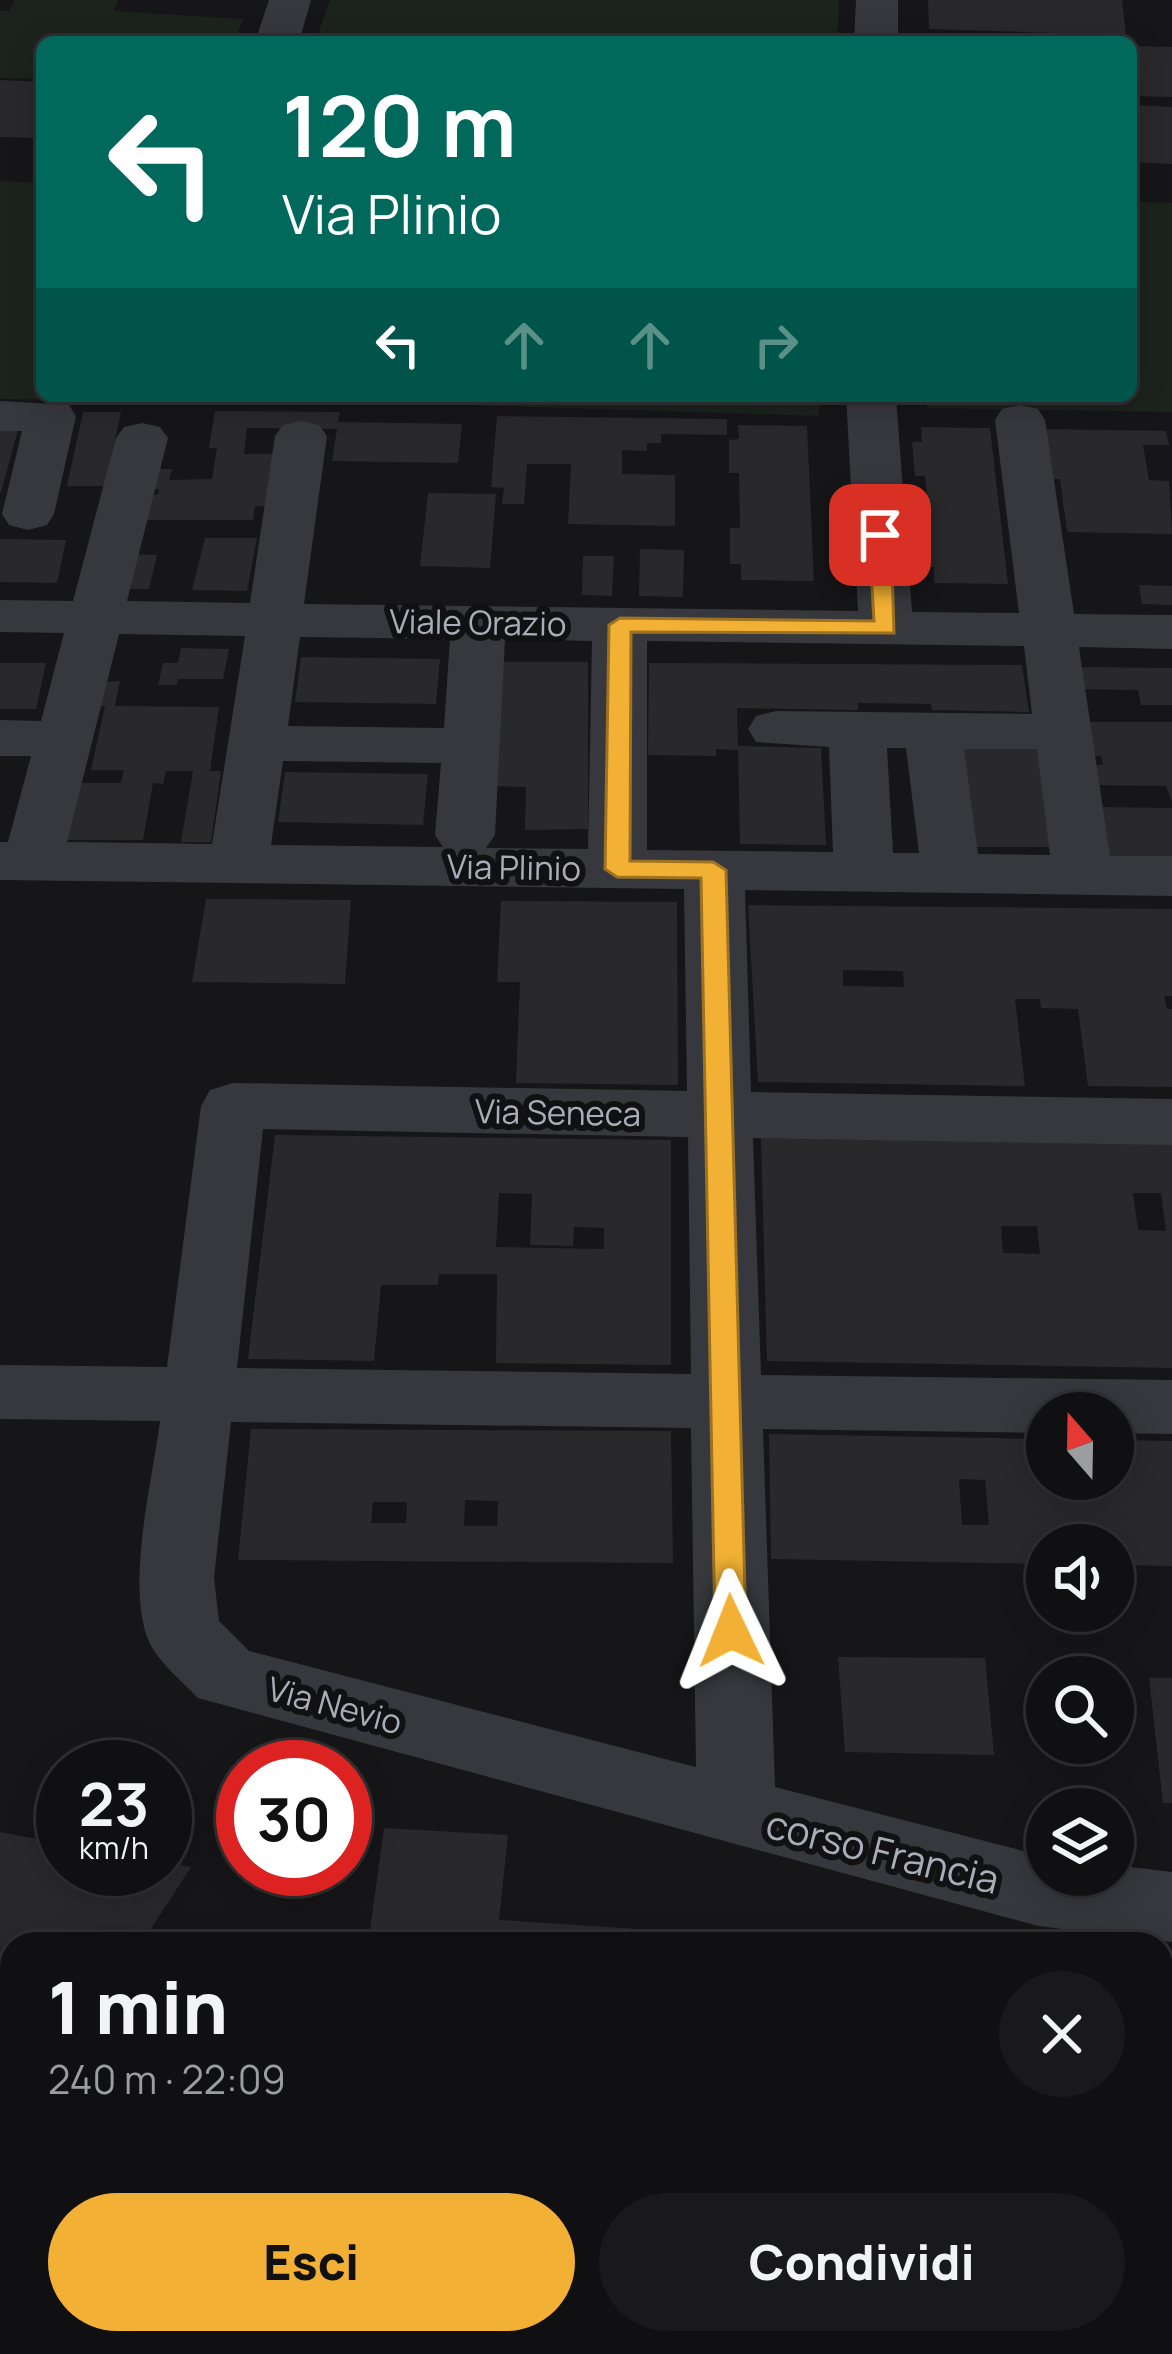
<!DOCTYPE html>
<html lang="it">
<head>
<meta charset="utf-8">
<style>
  body { margin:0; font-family:Manrope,sans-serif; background:#19191b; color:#f1f3f6; height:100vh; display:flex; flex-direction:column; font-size:45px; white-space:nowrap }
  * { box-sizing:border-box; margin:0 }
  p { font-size:39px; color:#9c9d9f }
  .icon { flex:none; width:66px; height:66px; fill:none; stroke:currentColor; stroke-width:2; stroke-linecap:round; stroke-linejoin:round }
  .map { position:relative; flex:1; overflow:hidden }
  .side { position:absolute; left:0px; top:1932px; width:1173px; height:423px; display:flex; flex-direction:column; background:#101012; border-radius:36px 36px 0 0; box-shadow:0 6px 30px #0003,0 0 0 3px #303032 }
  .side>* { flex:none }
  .top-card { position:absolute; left:36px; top:36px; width:1101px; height:366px; border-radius:18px; box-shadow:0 6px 30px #0003,0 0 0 3px #303032; background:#00695c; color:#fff; overflow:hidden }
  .needle { width:78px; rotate:340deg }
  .tools { position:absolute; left:1026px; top:1392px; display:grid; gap:24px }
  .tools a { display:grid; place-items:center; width:108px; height:108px; border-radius:50%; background:#101012; box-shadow:0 6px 30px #0003,0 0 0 3px #303032; font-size:60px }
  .speed { position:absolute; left:36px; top:1740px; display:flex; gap:24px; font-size:60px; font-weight:700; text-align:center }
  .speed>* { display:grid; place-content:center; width:156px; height:156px; border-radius:50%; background:#101012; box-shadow:0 6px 30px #0003,0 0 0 3px #303032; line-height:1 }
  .speed small { font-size:30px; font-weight:400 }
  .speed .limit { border:18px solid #d22; background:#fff; color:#111 }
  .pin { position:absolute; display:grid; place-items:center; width:102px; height:102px; color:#fff; margin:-51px; border-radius:24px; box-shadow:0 6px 18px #0006 }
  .me { position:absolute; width:132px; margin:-66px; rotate:358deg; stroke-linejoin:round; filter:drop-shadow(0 0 9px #0008) }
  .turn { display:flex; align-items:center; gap:42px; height:252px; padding:0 48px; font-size:54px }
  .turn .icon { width:156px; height:156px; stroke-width:2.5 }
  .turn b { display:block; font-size:84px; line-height:102px }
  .lanes { display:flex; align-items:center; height:114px; padding:0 48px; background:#0003; justify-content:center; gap:60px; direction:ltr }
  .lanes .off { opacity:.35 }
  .round { display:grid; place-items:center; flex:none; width:126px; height:126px; border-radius:63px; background:#19191b }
  .overview { display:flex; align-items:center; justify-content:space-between; height:204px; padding:0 48px }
  h1 { font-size:72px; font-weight:800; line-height:90px }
  .cta { display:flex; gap:24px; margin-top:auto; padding:24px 48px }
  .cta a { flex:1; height:138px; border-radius:72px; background:#f2b134; color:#111; font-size:48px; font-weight:800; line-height:138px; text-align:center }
  .cta a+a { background:#19191b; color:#f1f3f6 }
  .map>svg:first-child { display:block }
</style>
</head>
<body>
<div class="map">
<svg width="1172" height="2354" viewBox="0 0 1172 2354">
  <rect width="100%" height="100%" fill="#161618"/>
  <!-- green -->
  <g fill="#1c231d">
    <polygon points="15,0 118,0 114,11 243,19 234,42 42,42 42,79 0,78 0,11 9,11"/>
    <polygon points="330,0 839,0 837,42 315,42"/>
    <polygon points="0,181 42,183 42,396 114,396 113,400 0,399"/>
    <polygon points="1131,201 1172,203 1172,412 927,408 927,396 1131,396"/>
    <polygon points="188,396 820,396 819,416"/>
  </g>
  <!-- building -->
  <g fill="#29292c" fill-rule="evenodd">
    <polygon points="928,0 1122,0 1126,35 929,29"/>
    <polygon points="1131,46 1172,47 1172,97 1131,96"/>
    <polygon points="0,80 42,82 42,138 0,137"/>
    <polygon points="1131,105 1172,107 1172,164 1131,162"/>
    <polygon points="215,411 340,412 338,422 462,424 458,463 332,461 337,429 247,428 244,454 279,454 271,506 255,506 253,520 143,520 148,494 158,495 159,489 149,489 153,469 172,469 169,480 212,479 217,448 209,448"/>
    <polygon points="83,412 121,412 105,486 67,486"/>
    <polygon points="497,416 727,419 727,435 661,434 661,443 647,443 647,451 622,450 622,474 675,475 675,526 568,524 571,464 527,464 524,504 502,504 504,488 491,487"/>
    <polygon points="738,425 807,426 814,581 741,580 741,564 730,564 730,528 740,528 739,473 729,473 729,440 739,439"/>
    <polygon points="0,426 19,426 1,492 0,492"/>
    <polygon points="921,427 990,428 1008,584 934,583 934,567 923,567 920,530 930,531 925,476 915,476 912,442 922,442"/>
    <polygon points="1043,429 1166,431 1169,445 1143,445 1149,480 1169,481 1172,534 1067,532 1060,479 1050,479"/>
    <polygon points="428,493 496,494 490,568 420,566"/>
    <polygon points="205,538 257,538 247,591 192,590"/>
    <polygon points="0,539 66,540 57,583 0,582"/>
    <polygon points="640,549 684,550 683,597 639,596"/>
    <polygon points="125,554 157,555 149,589 118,589"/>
    <polygon points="583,556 614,556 612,596 582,595"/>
    <polygon points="1139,585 1172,586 1172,605 1142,604"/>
    <polygon points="181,648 229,649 223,679 178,679 177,685 158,685 163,663 178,663"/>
    <polygon points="301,657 440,659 436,704 295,702"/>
    <polygon points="493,662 588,662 588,829 525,830 526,787 489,786"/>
    <polygon points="0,663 46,663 36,709 0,709"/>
    <polygon points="649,663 1022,665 1029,712 932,710 931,704 858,703 858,710 737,708 738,750 716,749 716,756 648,755"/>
    <polygon points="1076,667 1172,668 1172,705 1141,705 1138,690 1079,689"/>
    <polygon points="120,681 115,706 219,707 210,771 221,771 211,842 181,842 193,771 166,771 163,784 153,783 143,840 67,840 79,783 121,783 124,770 91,770 105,706 95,706 100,682"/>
    <polygon points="1083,722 1172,722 1172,802 1166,786 1093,785 1089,765 1103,765 1101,756 1088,756"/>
    <polygon points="738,746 821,748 826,845 740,844"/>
    <polygon points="947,747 1037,748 1052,847 959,847"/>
    <polygon points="285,772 428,774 423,825 278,822"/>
    <polygon points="1097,807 1172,808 1172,863 1105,862"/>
    <polygon points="206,899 351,900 345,984 192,982"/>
    <polygon points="501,901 677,902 678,1085 516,1083 520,982 497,982"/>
    <path d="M748,905L1172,909V996H1164L1167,1009H1172V1087L1088,1086L1078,1009L1041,1008L1040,999H1015L1025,1086L758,1082ZM843,970L903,971L904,987L843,986Z"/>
    <path d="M275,1135L671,1140V1365L496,1363L497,1274H439L438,1285H381L374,1361L248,1359ZM499,1193L532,1194L530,1245L573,1246L574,1227L604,1228V1249L496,1247Z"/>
    <path d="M761,1138L1172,1144V1368L767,1361ZM1133,1193H1161L1166,1231L1138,1230ZM1001,1226H1037L1040,1254L1003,1253Z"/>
    <path d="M251,1429L671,1431L673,1563L238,1560ZM465,1500L498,1501L497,1526H464ZM373,1502H407L406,1523H371Z"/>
    <path d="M769,1434L1047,1439V1479H1113V1440L1172,1441V1566L1113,1565V1545H1047V1564L771,1559ZM959,1479L985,1480L989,1525H962Z"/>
    <polygon points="838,1657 985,1658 994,1755 845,1752"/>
    <polygon points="1149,1678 1172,1678 1172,1803 1163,1803"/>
    <polygon points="384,1828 508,1835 499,1920 805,1940 805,1944 368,1944"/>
    <polygon points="0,1832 63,1844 63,1869 165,1869 165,1862 191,1867 141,1944 12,1944 12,2076 0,2074"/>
    <polygon points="1161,2059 1172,2059 1172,2354 1153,2354 1152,2343 1161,2343"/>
  </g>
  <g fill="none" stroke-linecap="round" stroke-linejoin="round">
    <!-- path -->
    <g stroke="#3d3f44" stroke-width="9" stroke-dasharray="8 10" stroke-linecap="butt">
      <polyline points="0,2221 12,2223"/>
      <polyline points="526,2343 568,2354"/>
    </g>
    <!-- minor -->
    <g fill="#37383d" fill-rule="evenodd">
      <polygon points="269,0 311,0 299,42 255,42"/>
      <polygon points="856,0 898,0 898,42 854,42"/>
      <path d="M846,396H896L912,612L1019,613L995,420L1002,409L1020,405L1038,409L1045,420L1074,614L1172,615V649L1079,647L1110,856H1172V896L745,890L751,1092L1172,1099V1145L753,1138L761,1375L1172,1380V1434L1113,1433V1413H1047V1433L763,1429L775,1787L1047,1857V1875H1113V1865L1172,1872V1942L1038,1926L198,1698C180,1679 154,1659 146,1634C128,1575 152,1482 160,1421L0,1419V1365L167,1367L201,1106L210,1090L233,1083L687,1091L684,889L0,880V842H8L31,756H0V720L41,721L64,633L0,632V600L73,601L116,438L124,427L142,423L160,427L168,438L127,601L250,603L275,436L283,425L301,421L319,425L327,436L304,604L858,611ZM119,634L245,636L212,844L67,842ZM300,637L450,639L444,728L288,726ZM505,639L592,641L588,849L486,848L495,835ZM647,641L1024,646L1032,714L776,711L756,716L748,729L756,742L829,747L833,852L647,850ZM887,748H906L919,853H893ZM964,749H1037L1050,855L978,854ZM283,761L441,763L435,835L443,847L271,845ZM263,1129L688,1137L691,1374L237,1368ZM231,1422L691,1428L696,1767L249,1651L219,1621L214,1578Z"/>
      <polygon points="0,401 69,405 76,416 54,514 47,525 28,530 9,525 2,514 22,431 0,431"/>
      <polygon points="0,2277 12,2280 12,2343 169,2343 174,2354 47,2354 45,2350 42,2354 0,2354"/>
      <polygon points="876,2343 966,2343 963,2354 873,2354"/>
    </g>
  </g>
  <!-- route -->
  <polygon fill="#f2b134" stroke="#9d7322" stroke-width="3" points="880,529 891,535 894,633 631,632 630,861 713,862 726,870 746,1631 742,1640 731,1644 720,1640 715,1631 701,878 617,877 605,869 609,625 620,618 874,621 869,535"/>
  <g text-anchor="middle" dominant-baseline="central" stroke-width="12" stroke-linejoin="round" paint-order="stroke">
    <!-- street labels -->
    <g font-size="33" fill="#a8adb8" stroke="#111113">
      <text transform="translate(478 622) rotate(1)">Viale Orazio</text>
      <text transform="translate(514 867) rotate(1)">Via Plinio</text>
      <text transform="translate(558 1112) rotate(1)">Via Seneca</text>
      <text transform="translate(335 1705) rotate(15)">Via Nevio</text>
    </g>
    <!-- near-street labels -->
    <g font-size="39" fill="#a8adb8" stroke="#111113">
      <text transform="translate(883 1851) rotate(14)">corso Francia</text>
    </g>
  </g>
</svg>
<div class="tools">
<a><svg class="needle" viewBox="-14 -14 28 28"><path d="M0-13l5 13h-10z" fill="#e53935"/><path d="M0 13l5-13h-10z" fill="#9c9d9f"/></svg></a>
<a><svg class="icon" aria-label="sound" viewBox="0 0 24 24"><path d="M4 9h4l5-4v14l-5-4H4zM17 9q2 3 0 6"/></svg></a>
<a><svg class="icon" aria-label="search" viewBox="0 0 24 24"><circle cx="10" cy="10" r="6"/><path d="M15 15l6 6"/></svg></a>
<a><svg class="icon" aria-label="layers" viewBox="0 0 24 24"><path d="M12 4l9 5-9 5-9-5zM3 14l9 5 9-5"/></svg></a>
</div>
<div class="speed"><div>23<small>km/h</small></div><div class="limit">30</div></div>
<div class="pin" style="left:880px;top:535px;background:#d93025"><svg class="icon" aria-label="arrive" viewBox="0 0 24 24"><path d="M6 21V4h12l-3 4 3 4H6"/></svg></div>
<svg class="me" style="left:731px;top:1631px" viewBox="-20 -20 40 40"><path d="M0-17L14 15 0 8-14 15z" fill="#f2b134" stroke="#fff" stroke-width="4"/></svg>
<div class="top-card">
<div class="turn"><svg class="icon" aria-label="left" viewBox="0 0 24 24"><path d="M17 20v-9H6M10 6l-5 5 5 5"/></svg><div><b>120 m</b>Via Plinio</div></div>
<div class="lanes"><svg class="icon" aria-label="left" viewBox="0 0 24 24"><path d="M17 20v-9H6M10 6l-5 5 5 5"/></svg><svg class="icon off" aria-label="ahead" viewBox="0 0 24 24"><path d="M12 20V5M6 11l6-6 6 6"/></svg><svg class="icon off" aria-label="ahead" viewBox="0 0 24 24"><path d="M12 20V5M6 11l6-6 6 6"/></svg><svg class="icon off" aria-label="right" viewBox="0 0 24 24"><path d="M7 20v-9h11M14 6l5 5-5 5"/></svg></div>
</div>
<section class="side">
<div class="overview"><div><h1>1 min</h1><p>240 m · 22:09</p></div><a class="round"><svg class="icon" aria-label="close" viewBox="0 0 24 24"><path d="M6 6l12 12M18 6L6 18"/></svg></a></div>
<div class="cta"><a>Esci</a><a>Condividi</a></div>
</section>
</div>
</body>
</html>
